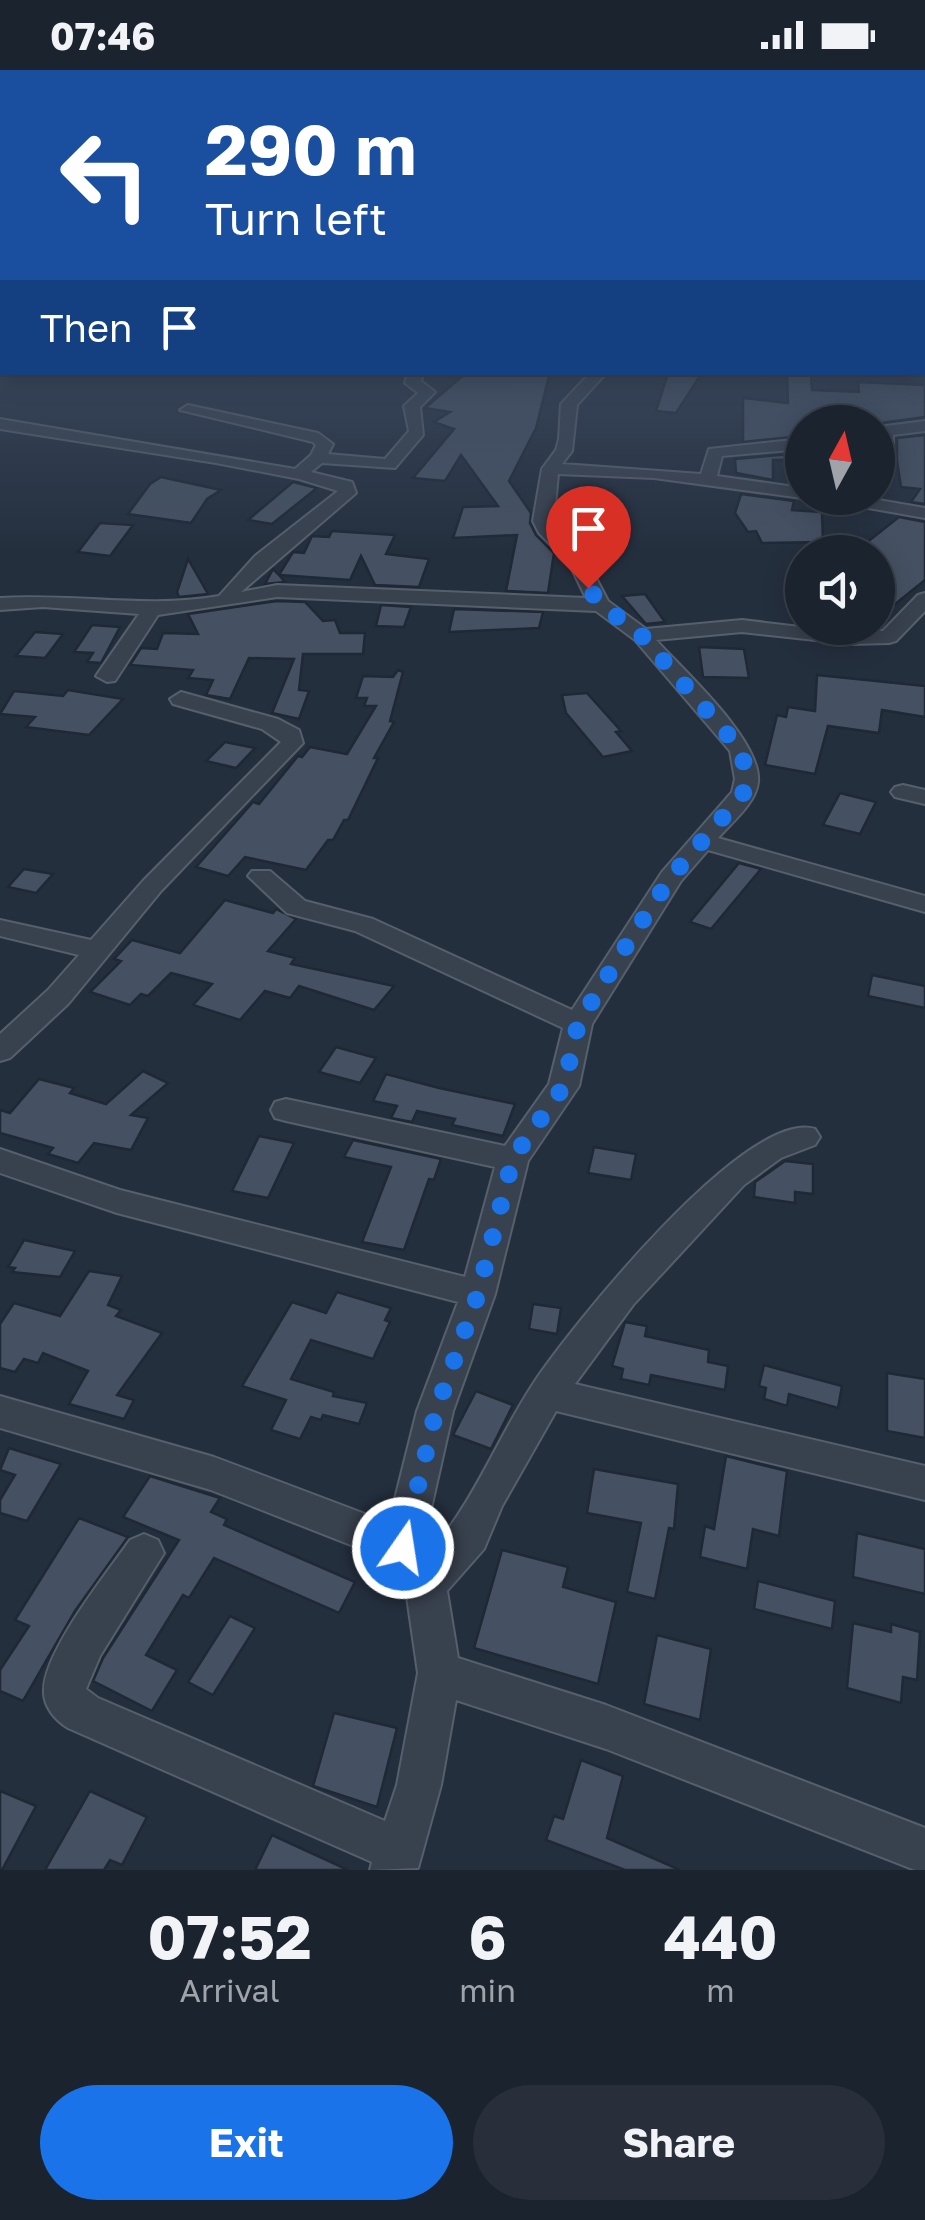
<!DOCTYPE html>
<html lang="en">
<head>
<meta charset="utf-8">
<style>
  body { margin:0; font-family:"Golos Text",sans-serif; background:#282f3a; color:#f1f3f6; height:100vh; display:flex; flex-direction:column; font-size:38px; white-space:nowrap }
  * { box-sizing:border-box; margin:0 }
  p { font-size:32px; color:#a0a4aa }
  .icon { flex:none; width:55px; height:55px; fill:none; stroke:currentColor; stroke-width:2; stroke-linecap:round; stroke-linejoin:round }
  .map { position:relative; height:1800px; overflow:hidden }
  .panel { display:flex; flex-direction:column; background:#1b232e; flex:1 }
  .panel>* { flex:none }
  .guide { position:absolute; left:0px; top:0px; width:925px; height:305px; box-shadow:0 5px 25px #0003,0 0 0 2px #39404a; background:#1a4fa0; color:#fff; overflow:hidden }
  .needle { width:65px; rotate:8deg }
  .tools { position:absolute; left:785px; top:335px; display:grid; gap:20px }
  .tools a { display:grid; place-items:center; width:110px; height:110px; border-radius:50%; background:#1b232e; box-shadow:0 5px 25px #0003,0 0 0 2px #39404a; font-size:50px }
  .pin { position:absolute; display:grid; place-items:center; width:85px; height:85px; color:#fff; margin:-102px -42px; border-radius:50% 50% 50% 0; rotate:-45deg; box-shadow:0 0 10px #0007 }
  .pin .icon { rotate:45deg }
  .me { position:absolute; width:110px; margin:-55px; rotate:13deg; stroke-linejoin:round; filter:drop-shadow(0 0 8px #0008) }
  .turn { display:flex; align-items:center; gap:35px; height:210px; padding:0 40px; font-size:45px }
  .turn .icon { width:130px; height:130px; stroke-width:2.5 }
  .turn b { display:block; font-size:70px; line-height:85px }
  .then { display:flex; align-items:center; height:95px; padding:0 40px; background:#0003; gap:20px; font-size:38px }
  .eta { display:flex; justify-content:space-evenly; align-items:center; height:170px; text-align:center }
  .eta b { font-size:60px; font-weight:700; line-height:70px }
  .button { display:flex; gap:20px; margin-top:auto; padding:20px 40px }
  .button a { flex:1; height:115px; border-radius:60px; background:#1a73e8; color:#fff; font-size:40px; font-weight:700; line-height:115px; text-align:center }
  .button a+a { background:#282f3a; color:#f1f3f6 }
  .status { display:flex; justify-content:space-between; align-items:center; height:70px; padding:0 50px; background:#1b232e; direction:ltr }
  .status svg { height:28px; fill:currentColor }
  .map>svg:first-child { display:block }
</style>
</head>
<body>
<div class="status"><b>07:46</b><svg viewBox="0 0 49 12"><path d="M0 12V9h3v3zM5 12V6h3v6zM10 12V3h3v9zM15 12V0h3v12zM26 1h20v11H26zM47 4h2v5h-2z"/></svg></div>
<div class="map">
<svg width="925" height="1800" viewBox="0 0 925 1800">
  <rect width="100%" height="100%" fill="#242f3e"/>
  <!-- building -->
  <g fill="#455162" stroke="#1f2835" stroke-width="2.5">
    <polygon points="467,302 550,302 536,358 509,411 531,443 530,453 536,465 554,483 548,523 506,521 517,465 453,468 463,437 498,436 461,385 445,411 413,408 454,359 434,352 450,342 425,338"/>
    <polygon points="668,303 700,306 676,343 656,341"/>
    <polygon points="787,304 811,305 812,320 859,322 858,312 925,315 925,347 881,353 802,352 802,366 743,372 743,328 788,333"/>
    <polygon points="925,365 925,434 911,432 920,419 901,417 897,391 897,368"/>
    <polygon points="802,383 798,385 800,390 773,390 773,410 736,403 735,389"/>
    <polygon points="161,407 221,420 207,429 191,453 128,444 150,414"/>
    <polygon points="293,412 317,418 272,454 248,450"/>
    <polygon points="741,424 794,431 792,440 822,442 823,472 762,473 756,461 748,462 735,443"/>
    <polygon points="899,447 925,452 925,510 878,548 878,482 861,477"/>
    <polygon points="100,453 133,455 110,486 78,482"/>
    <polygon points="332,461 395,465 386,484 429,489 419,517 375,515 361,486 350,510 279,505 285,512 265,514 273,499 279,505 293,482 304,483 312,466 329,467"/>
    <polygon points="188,489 208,524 179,527 177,522"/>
    <polygon points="645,524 665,552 646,554 622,526"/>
    <polygon points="277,531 305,532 323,551 335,550 340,563 365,563 363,584 303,584 299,620 309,621 299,649 272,643 294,589 249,588 230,629 206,625 213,610 188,608 193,600 130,595 141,578 157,579 163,563 198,564 188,544"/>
    <polygon points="381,535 411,537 404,557 376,556"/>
    <polygon points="454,539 543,542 539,558 449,562"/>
    <polygon points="92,555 120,557 101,593 87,592 93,583 74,582"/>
    <polygon points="35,562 63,564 45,588 16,586"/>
    <polygon points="699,577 744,579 749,608 703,607"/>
    <polygon points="398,600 403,602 390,651 394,652 374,688 378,688 348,750 344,750 333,770 328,770 306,800 245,787 228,806 196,797 253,732 259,734 298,686 302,687 310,677 347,684 376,636 364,636 367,628 356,628 363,606 393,607"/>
    <polygon points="817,605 925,616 925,647 882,640 879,663 828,656 815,704 765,695 777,645 786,647 788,637 815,641"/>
    <polygon points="68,620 123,629 89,665 26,657 35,647 0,644 14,621 63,626"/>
    <polygon points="587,623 621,661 616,662 632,681 603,687 566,643 562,625"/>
    <polygon points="225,672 255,678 236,698 206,691"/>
    <polygon points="840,723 876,732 860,764 823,755"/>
    <polygon points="739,793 761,799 711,859 690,852"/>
    <polygon points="24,799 53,804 36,823 8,817"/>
    <polygon points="225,830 273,843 276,839 296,849 268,881 295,888 291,894 394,916 374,940 299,916 290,928 265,921 240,950 193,935 212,914 171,903 148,926 141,924 130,935 90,922 121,891 114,889 132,870 180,883"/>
    <polygon points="872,905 925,916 925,938 868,926"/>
    <polygon points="336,977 376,988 360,1013 319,1002"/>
    <polygon points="143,1001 168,1013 131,1045 148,1048 131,1080 94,1073 78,1093 48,1084 53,1078 0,1063 0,1040 10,1043 39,1009 74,1018 70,1023 106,1034"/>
    <polygon points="386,1004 439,1018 515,1034 503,1066 452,1055 455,1049 417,1041 412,1052 391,1048 397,1036 373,1031"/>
    <polygon points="259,1066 294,1073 268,1128 232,1121"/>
    <polygon points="353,1070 441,1089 434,1110 429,1109 404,1180 362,1172 391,1097 344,1087"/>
    <polygon points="594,1077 636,1084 631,1110 588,1103"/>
    <polygon points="785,1091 813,1094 813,1124 795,1122 795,1133 754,1127 755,1112"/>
    <polygon points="24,1170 75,1181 60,1207 12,1202 15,1198 8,1197"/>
    <polygon points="89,1201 122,1206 108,1235 121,1240 116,1246 162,1263 117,1325 134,1330 124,1349 69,1334 88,1301 43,1283 38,1293 24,1289 15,1302 0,1298 0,1254 14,1233 60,1246"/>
    <polygon points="337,1222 391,1238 385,1250 390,1252 373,1289 311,1270 291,1309 334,1322 333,1326 367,1333 359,1354 323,1345 321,1350 311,1347 300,1369 271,1360 286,1330 242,1316 292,1232 326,1243"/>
    <polygon points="533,1234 561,1238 557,1264 529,1259"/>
    <polygon points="625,1252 647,1256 645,1266 709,1280 708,1292 728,1296 725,1320 651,1305 649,1315 621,1309 623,1299 612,1296"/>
    <polygon points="764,1295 842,1316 838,1338 789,1324 787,1336 764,1329 766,1318 759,1316"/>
    <polygon points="887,1303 925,1309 925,1368 887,1361"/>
    <polygon points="476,1321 513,1335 491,1379 453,1365"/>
    <polygon points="9,1378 61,1394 27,1451 0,1443 0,1430 15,1405 0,1400"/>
    <polygon points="726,1386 787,1401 779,1466 753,1459 747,1499 700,1487 705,1456 714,1459"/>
    <polygon points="594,1399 678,1414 674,1459 669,1458 655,1529 627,1522 641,1453 587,1443"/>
    <polygon points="150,1406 220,1428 211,1442 227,1449 224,1455 355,1512 339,1543 214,1488 189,1528 183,1525 146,1585 177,1600 152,1641 93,1611 103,1588 179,1470 123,1447"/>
    <polygon points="79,1448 128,1467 75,1541 23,1631 0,1621 0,1600 29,1556 15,1550"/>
    <polygon points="857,1463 925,1479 925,1524 853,1507"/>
    <polygon points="502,1480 568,1497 563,1517 616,1532 598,1614 474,1578"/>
    <polygon points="758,1511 835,1531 832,1559 754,1539"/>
    <polygon points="230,1546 255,1558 213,1625 188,1612"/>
    <polygon points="853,1553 891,1562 891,1554 920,1562 917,1610 903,1607 901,1633 847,1618"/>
    <polygon points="657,1565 711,1579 700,1650 644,1634"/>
    <polygon points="334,1643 397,1658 377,1737 313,1716"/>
    <polygon points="581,1690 623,1706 607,1768 680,1800 625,1800 546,1770 554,1746 563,1749"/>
    <polygon points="0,1721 36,1736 2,1800 0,1800"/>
    <polygon points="90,1721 147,1747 122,1795 110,1790 104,1800 45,1800"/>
    <polygon points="272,1765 348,1800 255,1800"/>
  </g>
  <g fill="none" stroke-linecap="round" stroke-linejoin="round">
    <defs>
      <g id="street">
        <polygon points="922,232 925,233 925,242 922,241"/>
        <rect x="0" y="268" width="2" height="9"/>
        <polygon points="922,282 925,282 922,291"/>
        <path d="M408,302H423L421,311L435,322L420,337L423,365L395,398L322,393L311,402L352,412L356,423L241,522L277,515L586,528L569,493L539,463L533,451L542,399L556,380L559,369L561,334L591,302H607L577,335L572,381L562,394L701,404L709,379L802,369V379L722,386L717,406L802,418V428L654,408L558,404L553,457L585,487L608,531L646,559L742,550L834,561H883L918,525L925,523V541L896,571L889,573L852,574L742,562L656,570C684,601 762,671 758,712C756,733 732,752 718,768L925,826V842L708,780L681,811L592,954L579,1016L528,1091L495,1224L453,1341L423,1474L429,1483C473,1434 497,1369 533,1314C570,1258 746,1038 815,1059L820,1067L815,1075L781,1088L744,1115L633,1235L575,1314L925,1396V1430L556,1341L502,1436L484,1479L447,1521L458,1588L606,1635L925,1758V1800H915L606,1679L456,1630L441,1715L418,1798L370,1800L372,1792L68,1658C55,1650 43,1636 44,1620C44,1581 107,1503 130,1470L144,1464L158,1470L164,1483L100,1586L86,1619L98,1628L385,1751L397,1715L418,1603L406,1520L389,1490L211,1420L0,1358V1326L214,1387L389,1453L417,1341L458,1232L117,1143L0,1103V1079L120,1120L465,1207L495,1097L286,1051L275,1048L271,1040L275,1032L286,1029L505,1076L549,1014L563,958L355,861L287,843L248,806L252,801H270L305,831L373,849L572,940L662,802L732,722L735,709L730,681L635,570L596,541L277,527L158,545L115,611L107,612L96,606L139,544L43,537L0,540V528C74,523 146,539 219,526L255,486L338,421L299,409L216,393L0,359V349L295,399L311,385L316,375L313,372L180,340L188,335L318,363L333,374L328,384L385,389L409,361L404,336L418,323L405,313Z"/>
        <polygon points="925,351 925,361 893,365 893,392 887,412 878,417 878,357"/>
        <polygon points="831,428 867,428 925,438 925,448 840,433"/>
        <polygon points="181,622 278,649 299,660 303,673 161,821 68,934 10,988 0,991 0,964 48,920 79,885 0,866 0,850 91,870 143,811 281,672 262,659 173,634 170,629"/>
        <polygon points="903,715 925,720 925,734 895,727 891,722 895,717"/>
      </g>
    </defs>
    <!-- street casing -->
    <use href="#street" stroke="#565f6c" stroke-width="4"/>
    <!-- street -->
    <use href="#street" fill="#38414e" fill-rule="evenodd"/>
  </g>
  <!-- sky -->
  <linearGradient id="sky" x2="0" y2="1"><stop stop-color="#141a22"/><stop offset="0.48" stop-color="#3f4d63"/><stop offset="1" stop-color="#3f4d63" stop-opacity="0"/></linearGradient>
  <rect width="925" height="481" fill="url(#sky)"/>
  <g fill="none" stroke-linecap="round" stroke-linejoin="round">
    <!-- route -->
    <polyline stroke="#1a73e8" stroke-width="18" stroke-dasharray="0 32.4" points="403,1478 436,1341 478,1224 513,1088 564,1016 578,954 631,868 671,807 743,724 747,708 741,680 642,566 602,535 588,518"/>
  </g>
</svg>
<div class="tools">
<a><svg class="needle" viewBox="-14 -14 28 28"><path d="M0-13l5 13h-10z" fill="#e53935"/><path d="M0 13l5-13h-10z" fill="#a0a4aa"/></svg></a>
<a><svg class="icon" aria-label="sound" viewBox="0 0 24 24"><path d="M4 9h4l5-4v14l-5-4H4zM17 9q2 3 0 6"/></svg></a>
</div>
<div class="pin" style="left:588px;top:518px;background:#d93025"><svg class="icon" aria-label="arrive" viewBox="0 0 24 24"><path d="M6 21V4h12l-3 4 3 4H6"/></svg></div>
<svg class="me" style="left:403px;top:1478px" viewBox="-20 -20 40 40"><circle r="17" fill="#1a73e8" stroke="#fff" stroke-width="3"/><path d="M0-11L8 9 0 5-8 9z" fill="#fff"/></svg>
<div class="guide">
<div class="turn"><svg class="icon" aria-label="left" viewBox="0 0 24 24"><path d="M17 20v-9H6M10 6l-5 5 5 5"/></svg><div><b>290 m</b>Turn left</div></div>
<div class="then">Then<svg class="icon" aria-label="arrive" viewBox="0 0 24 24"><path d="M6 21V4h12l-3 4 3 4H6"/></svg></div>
</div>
</div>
<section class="panel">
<div class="eta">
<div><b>07:52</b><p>Arrival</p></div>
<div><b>6</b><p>min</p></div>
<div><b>440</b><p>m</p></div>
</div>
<div class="button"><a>Exit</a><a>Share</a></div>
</section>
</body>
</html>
